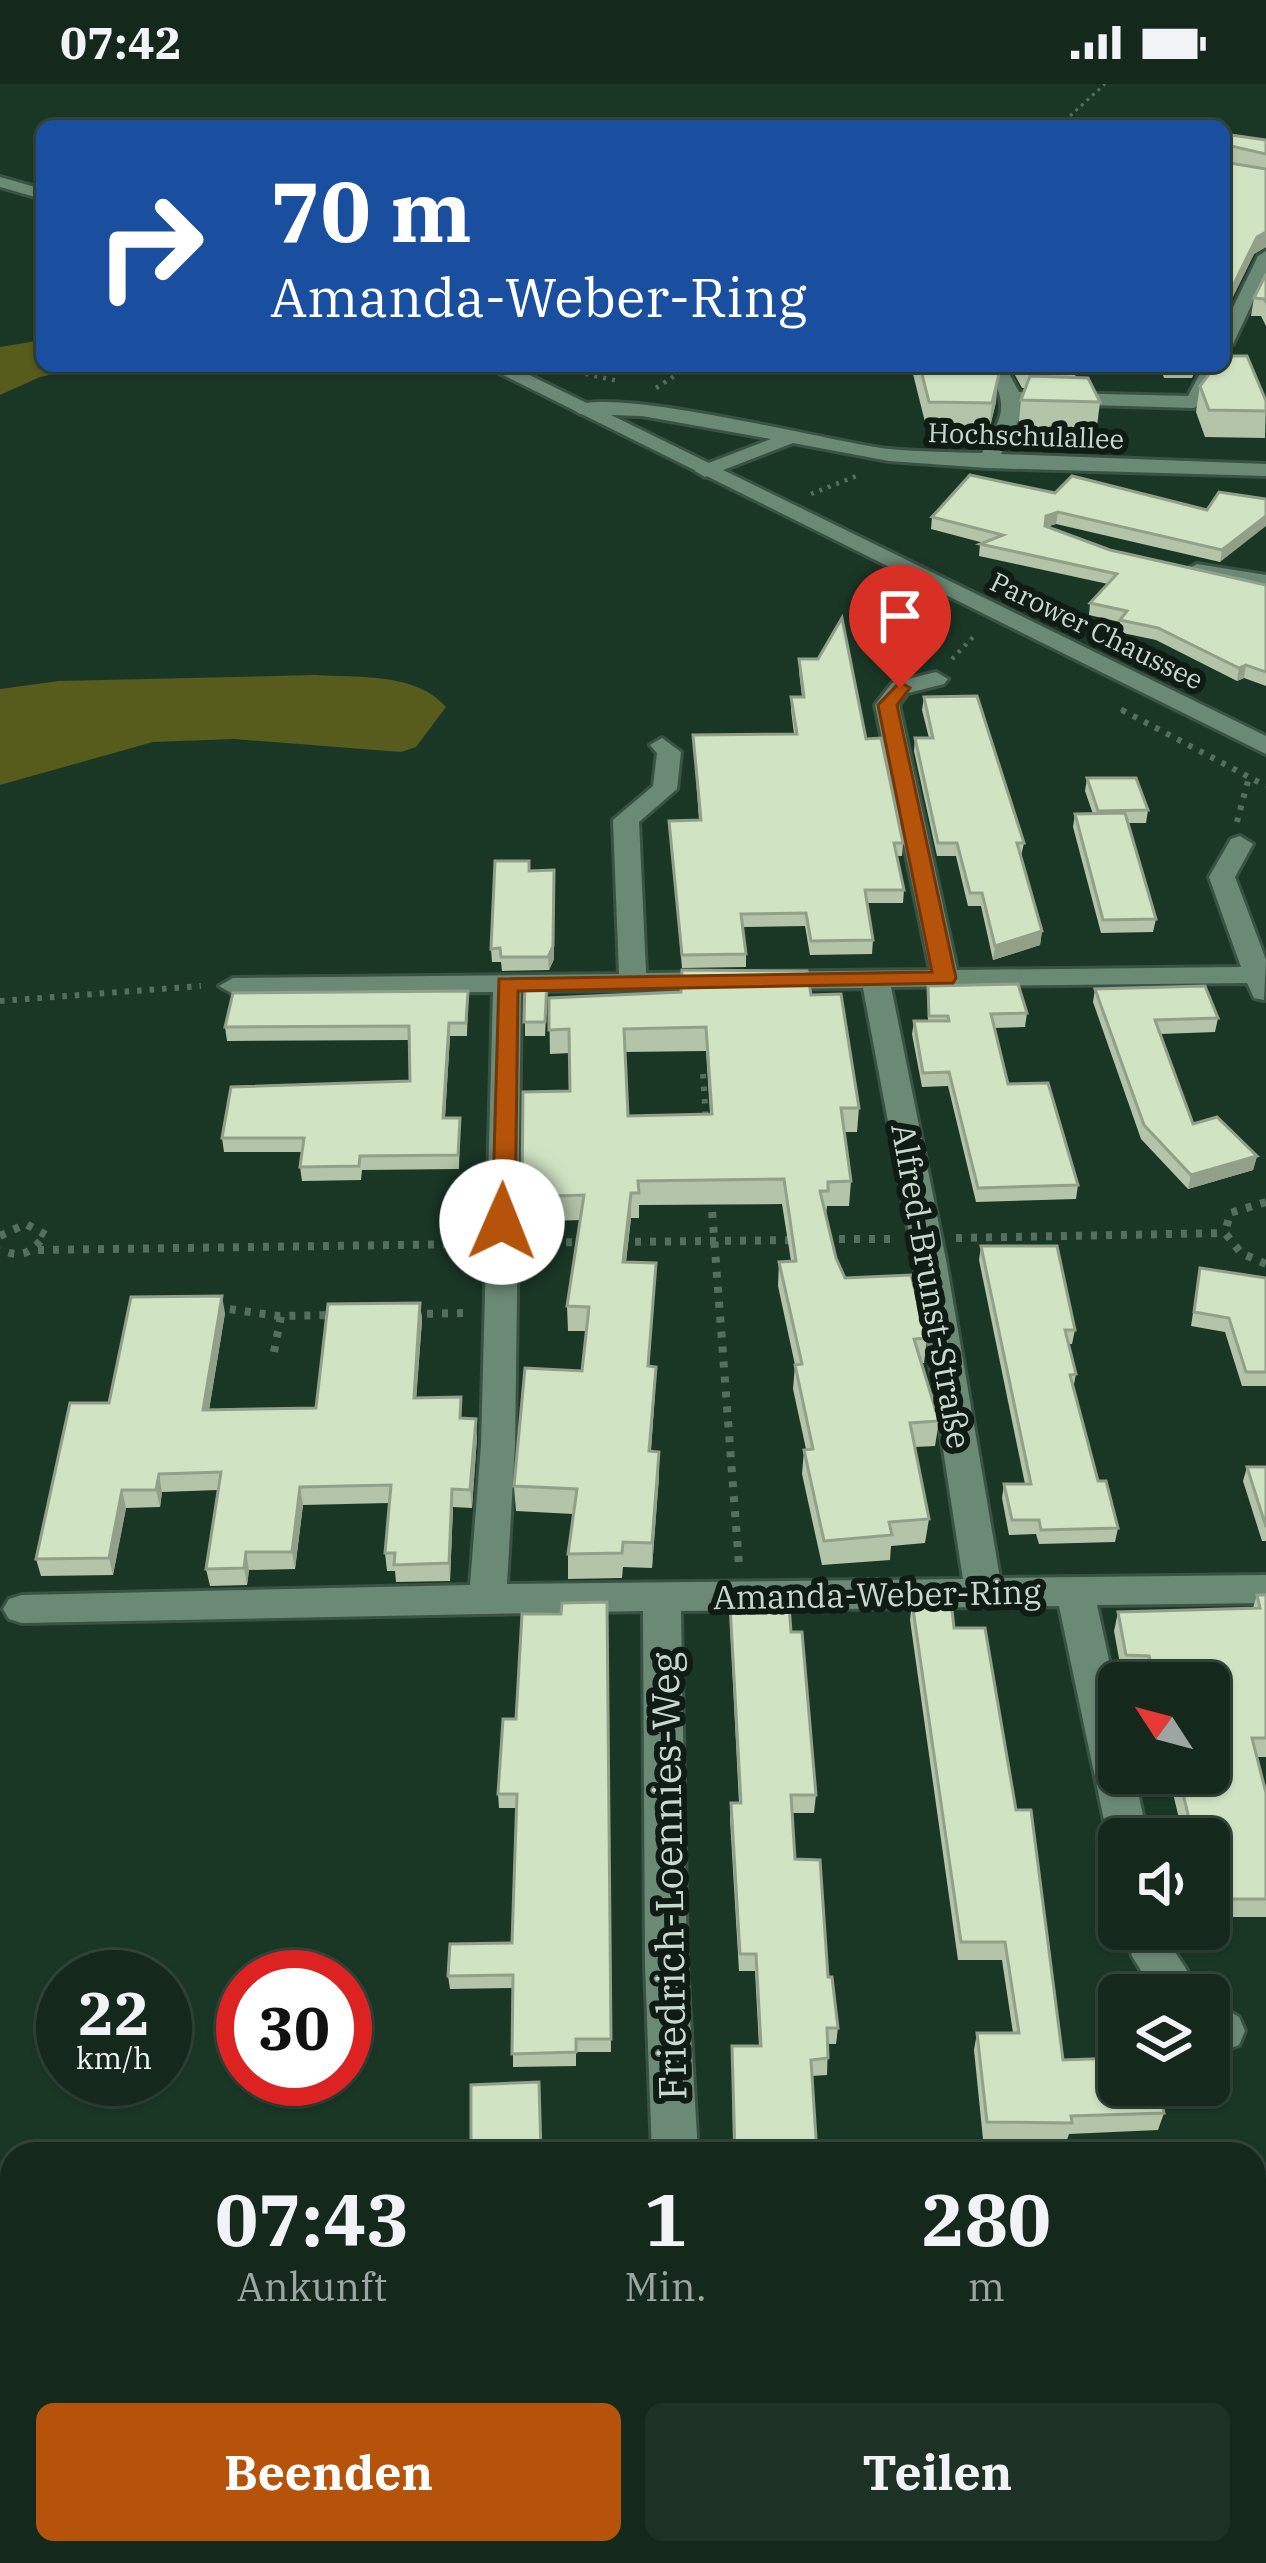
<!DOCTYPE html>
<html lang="de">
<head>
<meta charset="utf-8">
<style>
  body { margin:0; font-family:"IBM Plex Serif",serif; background:#1d3125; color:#f1f3f6; height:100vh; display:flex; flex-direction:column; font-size:45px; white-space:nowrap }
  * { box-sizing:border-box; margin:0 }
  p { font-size:39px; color:#9da6a3 }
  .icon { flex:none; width:66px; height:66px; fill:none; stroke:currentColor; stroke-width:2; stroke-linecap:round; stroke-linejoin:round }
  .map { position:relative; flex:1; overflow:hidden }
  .panel { position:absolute; left:0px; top:2058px; width:1266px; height:423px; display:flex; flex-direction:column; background:#14291c; border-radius:36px 36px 0 0; box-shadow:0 3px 9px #0004,0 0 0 3px #33453b }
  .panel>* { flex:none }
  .hud { position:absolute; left:36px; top:36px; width:1194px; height:252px; border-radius:18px; box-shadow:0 3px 9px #0004,0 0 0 3px #33453b; background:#1a4fa0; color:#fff; overflow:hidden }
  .needle { width:78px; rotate:306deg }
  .buttons { position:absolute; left:1098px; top:1578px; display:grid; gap:24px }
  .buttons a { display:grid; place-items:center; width:132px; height:132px; border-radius:18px; background:#14291c; box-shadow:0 3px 9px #0004,0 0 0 3px #33453b; font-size:60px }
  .speed { position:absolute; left:36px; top:1866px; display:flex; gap:24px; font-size:60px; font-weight:700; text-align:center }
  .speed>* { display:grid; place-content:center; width:156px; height:156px; border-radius:50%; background:#14291c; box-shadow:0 3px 9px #0004,0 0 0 3px #33453b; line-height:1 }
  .speed small { font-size:30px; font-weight:400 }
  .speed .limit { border:18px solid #d22; background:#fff; color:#111 }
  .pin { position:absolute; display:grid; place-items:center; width:102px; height:102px; color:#fff; margin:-123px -51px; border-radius:50% 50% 50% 0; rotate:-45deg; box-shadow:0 0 12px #0007 }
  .pin .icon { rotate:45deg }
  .me { position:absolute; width:132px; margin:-66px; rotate:1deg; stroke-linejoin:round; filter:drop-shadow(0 0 9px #0008) }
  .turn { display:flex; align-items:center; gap:42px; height:252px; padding:0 36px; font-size:54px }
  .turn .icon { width:156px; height:156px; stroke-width:2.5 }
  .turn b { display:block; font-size:84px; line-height:102px }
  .eta { display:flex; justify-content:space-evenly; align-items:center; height:204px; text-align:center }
  .eta b { font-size:72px; font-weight:700; line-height:84px }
  .primary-button { display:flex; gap:24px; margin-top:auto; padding:24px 36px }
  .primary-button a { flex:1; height:138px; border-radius:18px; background:#b45309; color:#fff; font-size:48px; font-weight:700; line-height:138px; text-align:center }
  .primary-button a+a { background:#1d3125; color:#f1f3f6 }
  .status { display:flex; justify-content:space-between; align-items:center; height:84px; padding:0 60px; background:#14291c; direction:ltr }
  .status svg { height:33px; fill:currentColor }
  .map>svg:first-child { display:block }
</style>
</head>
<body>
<div class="status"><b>07:42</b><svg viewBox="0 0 49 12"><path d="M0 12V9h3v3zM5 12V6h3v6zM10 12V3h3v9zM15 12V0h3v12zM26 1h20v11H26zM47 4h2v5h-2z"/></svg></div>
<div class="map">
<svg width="1266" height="2479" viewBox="0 0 1266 2479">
  <rect width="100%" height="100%" fill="#1a3726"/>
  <!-- green -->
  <g fill="#575b1c">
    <polygon points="42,256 42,282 89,282 40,293 0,311 0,263"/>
    <path d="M315,591C358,594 416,588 446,623L416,663L401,668L234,655L153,658L0,701V605L59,597Z"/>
  </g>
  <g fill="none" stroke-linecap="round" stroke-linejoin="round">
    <defs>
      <g id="street">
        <polygon points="1266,167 1266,190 1233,260 1224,265 1224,242 1258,172"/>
        <path d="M987,282H1005L1019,308L1188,312L1204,282H1222L1203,318L1194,324L1022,319L1021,332L1001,370L1266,380V392L987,384L889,377L793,359L705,393L695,387L698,383L771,355L642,332L580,330L571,324C605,299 834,359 889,365C920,368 952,368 982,369C1004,329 1009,324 987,282Z"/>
        <polygon points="1197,480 1266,491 1266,503 1189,491 1186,486"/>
        <path d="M936,588L948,595L944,600L908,609L899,621L957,886L1241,883L1209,793L1231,755L1240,752L1253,760L1235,793L1266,876L1264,916L1254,914L1247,899L891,903L946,1176L1000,1494L1266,1491V1519L1097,1521L1119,1622V1689H1134L1148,1755H1119V1769L1108,1755L1059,1522L681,1527L687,1880L698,2070H652L645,1880L643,1527L22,1539L9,1535L3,1525L9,1515L22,1511L470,1501L481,1361L493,908L233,910L219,902L233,894L619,890L613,736L653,702L657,669L650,661L662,654L681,668L677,705L639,738L646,889L930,886L875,621L892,599ZM863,904L914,1176L963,1495L507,1500L515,1361L521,907Z"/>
        <polygon points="1126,1845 1168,1845 1173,1865 1203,1911 1156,1911 1132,1872"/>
        <polygon points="1209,1915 1239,1933 1245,1947 1239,1961 1223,1967 1209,1962"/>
      </g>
      <g id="secondary">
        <polygon points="0,93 42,105 42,115 0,103"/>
        <polygon points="485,282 511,282 1266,652 1266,670"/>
      </g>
    </defs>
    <!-- street casing -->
    <use href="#street" stroke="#395243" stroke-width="6"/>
    <!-- secondary casing -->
    <use href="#secondary" stroke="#395243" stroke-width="6"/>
    <!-- path-far3 -->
    <polyline stroke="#556e5f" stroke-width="3" stroke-dasharray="3 4.5" stroke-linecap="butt" points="1059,42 1105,0"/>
    <!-- path-far2 -->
    <g stroke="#556e5f" stroke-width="4.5" stroke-dasharray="3 6" stroke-linecap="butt">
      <polyline points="568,286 618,297"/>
      <polyline points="656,304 690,282"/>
      <polyline points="811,410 859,391"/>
      <polyline points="952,575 975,551"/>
      <polyline points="1121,625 1128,629"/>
    </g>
    <!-- path-far1 -->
    <g stroke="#556e5f" stroke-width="6" stroke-dasharray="4.5 8" stroke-linecap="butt">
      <polyline points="1122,626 1266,702"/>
      <polyline points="1237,738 1249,693"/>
      <polyline points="0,917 201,902"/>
      <polyline points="703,990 706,1038"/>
    </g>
    <!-- path -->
    <g stroke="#556e5f" stroke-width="8" stroke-dasharray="6 9" stroke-linecap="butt">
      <polyline points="711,1113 739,1481"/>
      <polyline points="1266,1118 1230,1129 1225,1149 1241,1169 1266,1180"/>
      <path d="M0,1152L26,1140L46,1151C31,1168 22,1176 0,1165"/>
      <polyline points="956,1154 1225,1149"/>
      <polyline points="824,1155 893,1155"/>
      <polyline points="620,1158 797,1156"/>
      <polyline points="536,1159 581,1158"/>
      <polyline points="38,1166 467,1160"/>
      <polyline points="215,1223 278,1232 337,1231"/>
      <polyline points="412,1230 469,1229"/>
      <polyline points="274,1268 281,1232"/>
    </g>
    <!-- street -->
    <use href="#street" fill="#6b8a76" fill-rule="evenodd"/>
    <!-- secondary -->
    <use href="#secondary" fill="#6b8a76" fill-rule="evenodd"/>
  </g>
  <!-- wall -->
  <g fill="#b3c4a9" fill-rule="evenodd">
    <polygon points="1224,50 1266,56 1266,163 1254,170 1224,231"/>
    <polygon points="1266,190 1266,242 1261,232 1251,232 1254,214"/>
    <polygon points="911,282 996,282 996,318 989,347 927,346"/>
    <polygon points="1010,282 1077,282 1075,294 1100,318 1096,350 1018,348 1021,316 1026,304 1022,304"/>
    <polygon points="1160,282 1197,282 1192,294 1164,294"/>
    <polygon points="1200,302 1266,317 1265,354 1205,353 1196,328"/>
    <polygon points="1055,409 1207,426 1266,415 1220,478 1056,440 1046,443 1110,466 1266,501 1266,602 1244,594 1237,597 1156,556 1118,548 1120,538 1089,531 1090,519 1108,500 979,472 980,460 984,459 931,445 932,433"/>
    <polygon points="799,575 866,655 903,759 902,772 897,772 904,806 903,819 867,819 873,856 872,870 810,871 805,842 743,843 746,870 746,883 682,884 669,737 699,736 693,651 794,650 791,626 791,613 802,613 799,587"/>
    <polygon points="924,613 1024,759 1021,772 1042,847 1040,861 993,876 981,822 968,822 956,772 937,772 914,667 915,654 929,654 922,626"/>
    <polygon points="1087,694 1148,726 1146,739 1128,739 1156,835 1153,848 1101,849 1073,743 1075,730 1093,730 1085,707"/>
    <polygon points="529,787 554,875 549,886 502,887 501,878 492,878 491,865"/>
    <polygon points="525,898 547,911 545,952 525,952"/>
    <polygon points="928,902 1027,929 1025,943 994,944 1008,1000 1078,1101 1076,1115 976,1118 948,1002 922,1003 912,950 914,937 928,937"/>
    <polygon points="1095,905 1218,934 1215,948 1160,950 1193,1040 1257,1072 1253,1086 1188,1105 1141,1055 1093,918"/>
    <polygon points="468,907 467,952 450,952 445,1034 460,1034 459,1085 362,1086 361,1096 302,1097 300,1083 302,1068 224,1068 222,1054 410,997 410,956 227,957 225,943"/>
    <path d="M811,911L859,1024L857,1048H844L851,1097L849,1122H827L826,1131L836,1174L845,1194L927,1254L924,1279H921L939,1337L935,1362L915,1363L929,1435L925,1459L891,1462L890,1476L822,1481L802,1390L804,1366L806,1365L793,1305L795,1281L778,1202L779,1178L791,1177L782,1120L639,1121V1134H631L626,1178L656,1179L649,1282L655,1308L651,1367L659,1392L652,1484L623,1483L622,1494L568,1495V1470L573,1430L516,1427L514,1402L582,1287L586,1247H568L567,1222L580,1136L523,1138L522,1113L570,1007V969L550,970L549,914ZM706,967L710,1030L628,1032L625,968Z"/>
    <polygon points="981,1162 1075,1246 1072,1260 1069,1260 1076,1290 1073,1305 1098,1397 1118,1444 1115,1458 1039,1460 1036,1450 1009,1451 1002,1414 1004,1400 1025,1400 979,1176"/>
    <polygon points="1200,1184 1266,1194 1266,1302 1242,1302 1225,1248 1191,1242"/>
    <polygon points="420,1219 422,1236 416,1314 462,1335 477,1353 472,1424 453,1423 450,1497 396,1498 395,1487 387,1487 385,1469 389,1419 303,1421 295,1485 249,1486 247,1501 210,1502 206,1485 218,1406 162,1408 160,1423 126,1424 113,1491 41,1492 36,1475 109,1319 225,1229 209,1326 316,1324"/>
    <polygon points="1247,1383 1266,1383 1266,1457 1262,1457 1243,1397"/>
    <polygon points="1257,1511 1266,1511 1266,1673 1257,1673 1266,1709 1266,1833 1209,1833 1209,1755 1184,1755 1168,1689 1209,1689 1209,1599 1146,1599 1144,1591 1122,1591 1114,1547 1118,1528 1253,1524"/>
    <polygon points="607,1518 611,1968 576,1968 576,1982 513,1983 513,1904 450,1905 448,1892 512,1859 516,1724 499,1724 498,1710 516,1635 561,1530"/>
    <polygon points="912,1518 954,1544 1016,1726 1063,1976 1164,2029 1158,2046 1069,2050 1067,2056 983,2055 974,1966 977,1949 1013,1949 1002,1876 958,1876 910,1536"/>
    <polygon points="730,1521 791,1548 816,1711 814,1729 792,1729 795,1775 828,1893 838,1944 836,1960 828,1960 827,1991 812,1992 817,2070 733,2070 732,1962 759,1962 755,1887 739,1887 730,1736 731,1719 739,1719 730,1539"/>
    <polygon points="471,2001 541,2070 472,2070"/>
  </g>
  <!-- shaded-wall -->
  <g fill="#92a089">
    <polygon points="1266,148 1266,163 1254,170 1224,231 1227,214 1257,153"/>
    <polygon points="999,290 996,318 989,347 992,319"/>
    <polygon points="1058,428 1056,440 1044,443 1046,432"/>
    <polygon points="1266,432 1266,442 1220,478 1222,466"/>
    <polygon points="1246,581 1244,594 1237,597 1239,584"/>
    <polygon points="554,800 554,875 549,886 548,873"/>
    <polygon points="1042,847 1040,861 993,876 995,862"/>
    <polygon points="449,939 450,952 444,1048 443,1034"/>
    <polygon points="1257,1072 1253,1086 1188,1105 1191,1091"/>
    <polygon points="631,1109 631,1134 623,1202 623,1178"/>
    <polygon points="656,1179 655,1204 647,1307 648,1282"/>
    <polygon points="222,1212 225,1229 206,1344 203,1326"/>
    <polygon points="420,1219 422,1236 415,1332 414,1314"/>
    <polygon points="656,1283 655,1308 649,1392 649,1367"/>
    <polygon points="476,1335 477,1353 472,1424 470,1406"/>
    <polygon points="659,1368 659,1392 652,1484 652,1459"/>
    <polygon points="159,1390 162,1408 160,1423 156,1406"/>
    <polygon points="300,1403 303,1421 295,1485 292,1468"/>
    <polygon points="452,1405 453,1423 450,1497 449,1479"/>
    <polygon points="122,1406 126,1424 113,1491 109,1474"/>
    <polygon points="246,1468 249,1486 247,1501 244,1484"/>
  </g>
  <!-- building -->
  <g fill="#d0e4c4" stroke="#92a089" stroke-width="3" fill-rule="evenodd">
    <polygon points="1224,50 1266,56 1266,70 1227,61 1224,75"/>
    <polygon points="1224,78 1266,85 1266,148 1257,153 1227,214 1224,214"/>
    <polygon points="1266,190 1266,218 1264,215 1254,214"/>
    <polygon points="1224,272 1247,272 1266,317 1266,327 1209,326 1200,302 1215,282 1224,282"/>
    <polygon points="920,282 996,282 999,290 992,319 929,318"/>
    <polygon points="1030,292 1088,294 1100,318 1021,316"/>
    <polygon points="970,391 1055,409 1072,392 1207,426 1219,408 1266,415 1266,432 1222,466 1058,428 1046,432 1045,442 1110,466 1266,501 1266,588 1246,581 1239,584 1158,544 1120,536 1127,527 1090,519 1117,490 980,460 1003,451 932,433"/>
    <polygon points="842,534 866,655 881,654 903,759 894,759 904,806 865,806 873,856 811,857 806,829 741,830 746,870 682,871 669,737 701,736 693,651 797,650 791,613 804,613 799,575 818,575"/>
    <polygon points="977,612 1024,759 1017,759 1042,847 995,862 982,809 970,809 957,759 938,759 915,654 933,654 924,613"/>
    <polygon points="1087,694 1136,694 1148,726 1098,727"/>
    <polygon points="1125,729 1156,835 1103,836 1075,730"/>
    <polygon points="495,777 529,777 529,787 554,786 553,862 548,873 501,873 500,864 491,865"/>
    <path d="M682,886L807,887L811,911L841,910L859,1024H841L851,1097L828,1098V1107H820L836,1174L845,1194L911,1191L927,1254L914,1255L939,1337L910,1339L929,1435L889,1438L892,1451L824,1457L804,1366L813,1365L795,1281L802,1280L779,1178L796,1177L784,1095L638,1097L639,1109H631L623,1178L656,1179L648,1282L656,1283L649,1367L659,1368L652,1459L623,1458L622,1469L568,1470L577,1405L514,1402L525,1284L582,1287L589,1223L567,1222L584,1111L522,1113L523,1008L570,1007L569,945L549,946V914L681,908ZM706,943L712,1030L628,1032L624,945Z"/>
    <polygon points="525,898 547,898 545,938 524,938"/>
    <polygon points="1018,900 1027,929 991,930 1008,1000 1048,999 1078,1101 978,1104 949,988 923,989 914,937 949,937 948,932 929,932 928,902"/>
    <polygon points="1205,902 1218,934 1155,936 1193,1040 1217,1033 1257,1072 1191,1091 1144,1041 1095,905"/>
    <polygon points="468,907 466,939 449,939 443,1034 460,1034 458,1071 360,1072 359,1082 300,1083 304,1054 222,1054 231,1003 410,997 409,942 225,943 233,909"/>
    <polygon points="981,1162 1057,1162 1075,1246 1065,1246 1076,1290 1070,1291 1098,1397 1106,1397 1118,1444 1041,1446 1039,1436 1012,1436 1004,1400 1031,1400"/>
    <polygon points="1200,1184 1266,1194 1266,1288 1246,1288 1229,1234 1194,1228"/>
    <polygon points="222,1212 203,1326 316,1324 328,1220 420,1219 414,1314 461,1313 460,1334 476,1335 470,1406 452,1405 449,1479 394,1481 395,1469 385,1469 391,1401 300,1403 292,1468 246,1468 244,1484 206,1485 221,1388 159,1390 156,1406 122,1406 109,1474 36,1475 70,1319 109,1319 131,1213"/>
    <polygon points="1247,1383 1266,1383 1266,1443"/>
    <polygon points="1257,1511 1266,1511 1266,1654 1252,1654 1266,1709 1266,1815 1209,1815 1209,1755 1194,1755 1178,1689 1209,1689 1209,1599 1156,1599 1149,1572 1126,1571 1118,1528 1260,1524"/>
    <polygon points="951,1517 954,1544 985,1544 1016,1726 1031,1726 1063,1976 1119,1974 1119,2001 1158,2001 1164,2029 1071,2032 1072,2039 987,2038 977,1949 1019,1949 1005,1858 961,1858 912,1518"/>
    <polygon points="607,1518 611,1955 576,1955 576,1968 512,1970 513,1891 448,1892 450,1860 512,1859 517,1710 498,1710 503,1635 516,1635 522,1530 561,1530 562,1519"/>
    <polygon points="789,1520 791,1548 802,1548 816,1711 791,1711 795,1775 820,1776 828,1893 832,1893 838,1944 827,1944 828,1974 811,1976 817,2070 735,2070 732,1962 761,1962 756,1870 740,1870 731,1719 741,1719 730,1521"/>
    <polygon points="539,1998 541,2070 492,2070 492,2059 471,2060 471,2001"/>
  </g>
  <!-- route -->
  <polygon fill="#b45309" stroke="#753606" stroke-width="3" points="900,598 910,604 897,621 956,894 953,899 518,907 515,1138 502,1146 492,1144 499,895 932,888 878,621"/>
  <g text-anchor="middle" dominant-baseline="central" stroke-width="12" stroke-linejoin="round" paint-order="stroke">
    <!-- far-street labels -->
    <g font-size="27" fill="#c7d8cc" stroke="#0f1b13">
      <text transform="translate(1026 351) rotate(2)">Hochschulallee</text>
      <text transform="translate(1097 546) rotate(26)">Parower Chaussee</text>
    </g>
    <!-- street labels -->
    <g font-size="33" fill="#c7d8cc" stroke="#0f1b13">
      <text transform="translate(932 1202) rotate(80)">Alfred-Brunst-Straße</text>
      <text transform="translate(877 1510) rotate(-1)">Amanda-Weber-Ring</text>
    </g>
    <!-- near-street labels -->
    <g font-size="39" fill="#c7d8cc" stroke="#0f1b13">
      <text transform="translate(668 1792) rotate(-91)">Friedrich-Loennies-Weg</text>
    </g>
  </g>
</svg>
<div class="buttons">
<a><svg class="needle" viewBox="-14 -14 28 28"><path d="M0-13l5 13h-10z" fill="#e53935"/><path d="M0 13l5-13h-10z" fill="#9da6a3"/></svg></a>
<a><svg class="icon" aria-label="sound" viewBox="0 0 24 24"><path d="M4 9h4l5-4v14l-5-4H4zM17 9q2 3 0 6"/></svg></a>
<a><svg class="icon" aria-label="layers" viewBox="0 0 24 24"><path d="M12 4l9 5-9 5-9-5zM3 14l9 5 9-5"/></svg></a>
</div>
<div class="speed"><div>22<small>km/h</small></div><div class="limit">30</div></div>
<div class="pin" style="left:900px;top:604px;background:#d93025"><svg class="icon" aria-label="arrive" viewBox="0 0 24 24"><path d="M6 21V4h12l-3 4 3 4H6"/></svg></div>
<svg class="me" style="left:502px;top:1138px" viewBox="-20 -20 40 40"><circle r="19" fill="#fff"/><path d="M0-13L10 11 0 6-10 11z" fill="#b45309"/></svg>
<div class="hud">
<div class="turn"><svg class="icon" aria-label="right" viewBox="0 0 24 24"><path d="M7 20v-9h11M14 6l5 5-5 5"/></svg><div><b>70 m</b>Amanda-Weber-Ring</div></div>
</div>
<section class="panel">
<div class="eta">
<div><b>07:43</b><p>Ankunft</p></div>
<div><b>1</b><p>Min.</p></div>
<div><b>280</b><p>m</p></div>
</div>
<div class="primary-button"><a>Beenden</a><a>Teilen</a></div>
</section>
</div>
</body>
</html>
